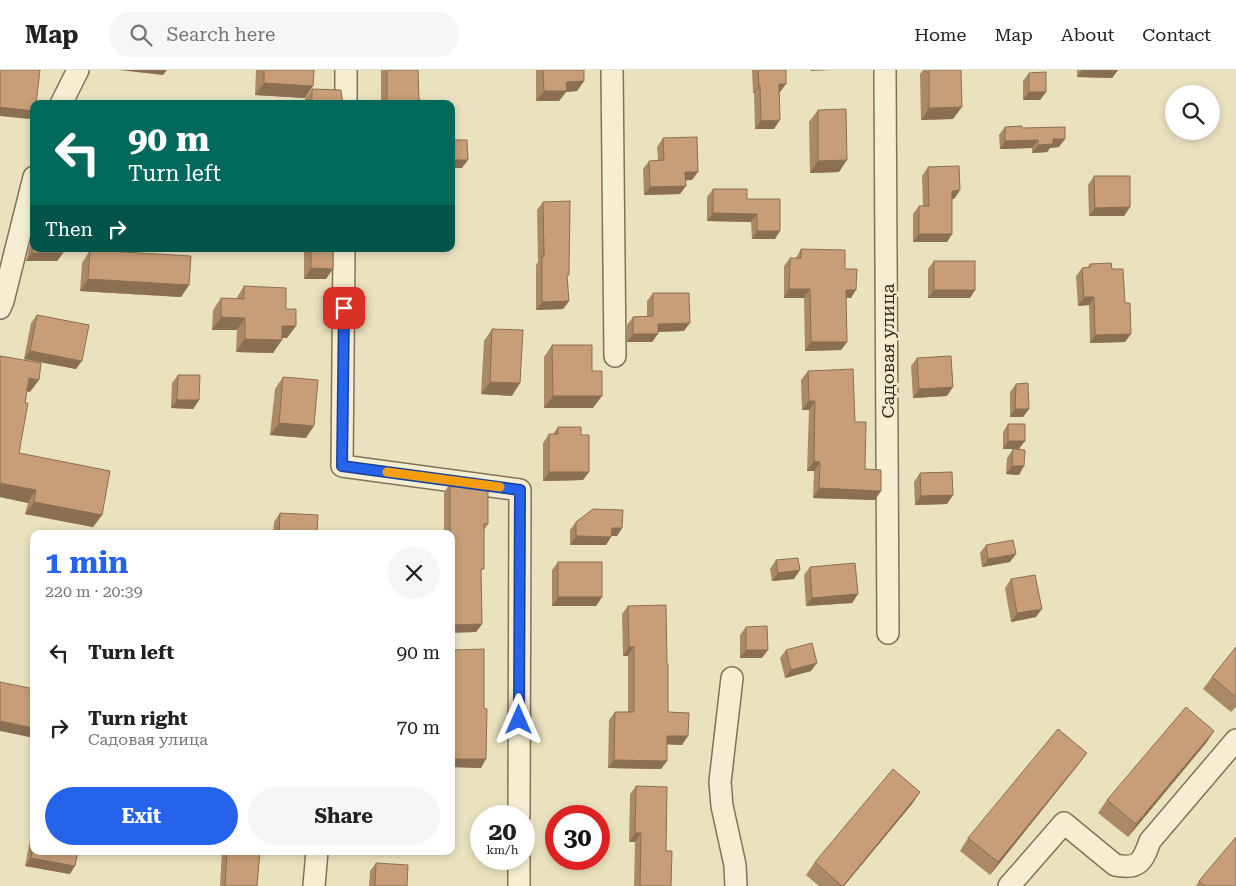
<!DOCTYPE html>
<html lang="en">
<head>
<meta charset="utf-8">
<style>
  body { margin:0; font-family:"Roboto Serif",serif; background:#f6f6f6; color:#202124; height:100vh; display:flex; flex-direction:column; font-size:19px; white-space:nowrap }
  * { box-sizing:border-box; margin:0 }
  p { font-size:16px; color:#757577 }
  .icon { flex:none; width:28px; height:28px; fill:none; stroke:currentColor; stroke-width:2; stroke-linecap:round; stroke-linejoin:round }
  .map { position:relative; flex:1; overflow:hidden }
  .side { position:absolute; left:30px; top:460px; width:425px; height:325px; display:flex; flex-direction:column; background:#fff; border-radius:10px; box-shadow:0 2px 8px #0003 }
  .side>* { flex:none }
  .guide { position:absolute; left:30px; top:30px; width:425px; height:152px; border-radius:10px; box-shadow:0 2px 8px #0003; background:#00695c; color:#fff; overflow:hidden }
  .fabs { position:absolute; left:1165px; top:15px; display:grid; gap:10px }
  .fabs a { display:grid; place-items:center; width:55px; height:55px; border-radius:50%; background:#fff; box-shadow:0 2px 8px #0003; font-size:25px }
  .speed { position:absolute; left:470px; top:735px; display:flex; gap:10px; font-size:25px; font-weight:700; text-align:center }
  .speed>* { display:grid; place-content:center; width:65px; height:65px; border-radius:50%; background:#fff; box-shadow:0 2px 8px #0003; line-height:1 }
  .speed small { font-size:12px; font-weight:400 }
  .speed .limit { border:8px solid #d22; background:#fff; color:#111 }
  .pin { position:absolute; display:grid; place-items:center; width:42px; height:42px; color:#fff; margin:-21px; border-radius:10px; box-shadow:0 2px 8px #0006 }
  .me { position:absolute; width:55px; margin:-28px; rotate:0deg; stroke-linejoin:round; filter:drop-shadow(0 0 4px #0008) }
  .turn { display:flex; align-items:center; gap:18px; height:105px; padding:0 15px; font-size:22px }
  .turn .icon { width:65px; height:65px; stroke-width:2.5 }
  .turn b { display:block; font-size:35px; line-height:42px }
  .then { display:flex; align-items:center; height:48px; padding:0 15px; background:#0003; gap:10px; font-size:19px }
  .round { display:grid; place-items:center; flex:none; width:52px; height:52px; border-radius:26px; background:#f6f6f6 }
  .overview { display:flex; align-items:center; justify-content:space-between; height:85px; padding:0 15px }
  h1 { font-size:30px; font-weight:700; line-height:38px; color:#2563eb }
  .button { display:flex; gap:10px; margin-top:auto; padding:10px 15px }
  .button a { flex:1; height:58px; border-radius:30px; background:#2563eb; color:#fff; font-size:20px; font-weight:700; line-height:58px; text-align:center }
  .button a+a { background:#f6f6f6; color:#202124 }
  ul { padding:0; list-style:none }
  li { display:flex; align-items:center; gap:15px; height:75px; padding:0 15px }
  li div { flex:1 }
  li b { display:block; font-size:19px }
  li em { font-style:normal }
  header { display:flex; align-items:center; gap:30px; box-sizing:border-box; height:70px; padding:0 25px; background:#fff; border-bottom:1px solid #e0e0e0 }
  header strong { font-size:24px }
  nav { display:flex; gap:28px; margin-inline-start:auto; font-size:18px }
  .search { width:350px; height:45px; background:#f6f6f6; display:flex; align-items:center; gap:12px; box-sizing:border-box; padding:0 18px; border-radius:28px; color:#757577; font-size:19px }
  .map>svg:first-child { display:block }
</style>
</head>
<body>
<header>
<strong>Map</strong>
<div class="search"><svg class="icon" aria-label="search" viewBox="0 0 24 24"><circle cx="10" cy="10" r="6"/><path d="M15 15l6 6"/></svg>Search here</div>
<nav><a>Home</a><a>Map</a><a>About</a><a>Contact</a></nav>
</header>
<div class="map">
<svg width="1236" height="816" viewBox="0 0 1236 816">
  <rect width="100%" height="100%" fill="#eae1bf"/>
  <g fill="none" stroke-linecap="round" stroke-linejoin="round">
    <defs>
      <g id="minor">
        <polyline points="612,0 615,286"/>
        <polyline points="885,0 888,563"/>
        <polyline points="61,34 78,0"/>
        <polyline points="346,34 346,0"/>
        <polyline points="344,179 342,396 520,420 519,746"/>
        <polyline points="0,238 3,231 34,107"/>
        <polyline points="732,608 720,712 722,736 735,795 736,816"/>
        <polyline points="314,816 317,781"/>
        <polyline points="519,816 519,789"/>
        <path d="M1009,816L1064,753L1115,795C1139,800 1143,791 1150,771L1236,670"/>
      </g>
    </defs>
    <!-- minor casing -->
    <use href="#minor" stroke="#827259" stroke-width="24"/>
    <!-- minor -->
    <use href="#minor" stroke="#f6eed2" stroke-width="21"/>
  </g>
  <!-- wall -->
  <g fill="#ab8866">
    <polygon points="256,0 314,0 313,16 305,28 255,25"/>
    <polygon points="381,0 418,0 419,30 421,34 381,34"/>
    <polygon points="536,0 584,0 584,11 577,21 566,22 559,31 536,31"/>
    <polygon points="752,0 786,0 780,22 779,22 774,59 755,59 754,23 753,23"/>
    <polygon points="923,0 961,0 953,49 921,50 920,4"/>
    <polygon points="1077,0 1118,0 1112,8 1077,7"/>
    <polygon points="1029,3 1046,22 1040,30 1023,30 1023,11"/>
    <polygon points="312,19 343,34 305,34 305,29"/>
    <polygon points="818,40 839,102 810,103 809,52"/>
    <polygon points="1005,57 1022,58 1059,77 1050,78 1047,82 1032,83 1032,78 1000,79 999,65"/>
    <polygon points="663,68 692,110 686,110 680,124 644,125 643,99 649,91 658,90 657,77"/>
    <polygon points="928,97 960,120 954,129 952,129 952,164 947,172 913,172 913,144 919,136 923,136 922,106"/>
    <polygon points="1094,106 1130,137 1124,146 1089,146 1088,115"/>
    <polygon points="713,119 747,129 775,169 752,169 751,152 707,151 707,127"/>
    <polygon points="543,132 567,208 569,231 563,239 536,240 536,195 538,192 537,140"/>
    <polygon points="34,167 34,179 63,183 57,191 26,191 31,171"/>
    <polygon points="304,179 333,179 326,209 304,209"/>
    <polygon points="801,179 845,199 851,228 846,228 847,272 841,280 805,281 804,228 784,228 784,196 790,188 796,188"/>
    <polygon points="90,180 189,215 181,227 80,221 82,193"/>
    <polygon points="934,191 975,220 970,228 928,228 928,199"/>
    <polygon points="1090,194 1112,199 1125,233 1125,272 1090,273 1089,235 1078,236 1076,206 1082,198 1088,197"/>
    <polygon points="244,216 286,239 287,268 282,268 273,283 236,282 237,260 212,260 213,240 221,228 236,229"/>
    <polygon points="653,223 684,261 658,262 652,272 627,272 627,255 633,247 647,246 647,231"/>
    <polygon points="37,245 76,299 24,289 31,253"/>
    <polygon points="492,259 512,326 481,324 484,271"/>
    <polygon points="552,275 592,301 593,338 544,338 544,287"/>
    <polygon points="0,286 30,322 27,321 19,383 102,445 93,457 25,444 28,433 0,427"/>
    <polygon points="917,288 947,326 913,328 911,296"/>
    <polygon points="808,301 855,352 865,399 875,430 813,428 814,401 807,401 809,340 802,340 801,310"/>
    <polygon points="178,305 199,330 193,339 171,338 172,313"/>
    <polygon points="283,307 306,368 270,365 275,319"/>
    <polygon points="1016,314 1029,339 1023,347 1010,347 1010,322"/>
    <polygon points="1008,354 1019,379 1003,379 1003,362"/>
    <polygon points="558,357 581,365 583,410 543,411 543,373 549,364 553,364"/>
    <polygon points="1013,379 1019,405 1006,404 1007,388"/>
    <polygon points="920,403 953,425 947,434 915,435 914,412"/>
    <polygon points="450,414 488,454 484,460 481,504 482,554 476,562 451,464 444,464 444,422"/>
    <polygon points="280,443 317,464 273,464 274,452"/>
    <polygon points="576,452 622,458 617,466 611,466 606,475 570,475 570,460"/>
    <polygon points="986,475 1010,492 982,497 980,483"/>
    <polygon points="776,490 794,509 772,511 770,499"/>
    <polygon points="558,492 602,527 596,536 552,536 552,500"/>
    <polygon points="810,497 858,524 852,533 806,536 804,505"/>
    <polygon points="1011,509 1036,547 1011,552 1005,518"/>
    <polygon points="628,536 668,642 682,675 667,674 667,691 661,699 608,698 609,650 615,642 628,642 628,586 623,586 622,544"/>
    <polygon points="746,557 762,588 740,588 740,565"/>
    <polygon points="1236,577 1236,637 1231,642 1203,619 1212,607"/>
    <polygon points="786,580 811,601 785,608 780,588"/>
    <polygon points="451,583 484,638 481,698 451,697"/>
    <polygon points="1214,661 1206,673 1128,767 1098,743 1107,730"/>
    <polygon points="1087,683 1078,695 990,805 960,781 968,768"/>
    <polygon points="636,716 666,781 671,816 634,816 635,772 629,772 630,724"/>
    <polygon points="920,722 912,734 844,816 819,816 806,805 815,792"/>
    <polygon points="34,750 34,781 70,804 25,796"/>
    <polygon points="222,781 260,781 257,816 220,816"/>
    <polygon points="376,793 407,816 369,816 370,801"/>
    <polygon points="1199,811 1236,816 1196,816"/>
  </g>
  <!-- shaded-wall -->
  <g fill="#8b6f53">
    <polygon points="119,0 167,0 163,5"/>
    <polygon points="811,0 832,0 811,1"/>
    <polygon points="1082,0 1118,0 1112,8 1077,7"/>
    <polygon points="584,11 577,21 566,22 559,31 536,31 544,21 566,12"/>
    <polygon points="264,13 313,16 305,28 255,25"/>
    <polygon points="779,14 786,14 780,22 773,23"/>
    <polygon points="759,15 760,15 754,23 753,23"/>
    <polygon points="1029,22 1046,22 1040,30 1023,30"/>
    <polygon points="0,37 34,41 34,42 29,49 0,46"/>
    <polygon points="962,37 953,49 921,50 929,38"/>
    <polygon points="780,50 774,59 755,59 761,51"/>
    <polygon points="1053,69 1065,69 1059,77 1050,78 1047,82 1032,83 1038,75"/>
    <polygon points="1038,70 1032,78 1000,79 1005,71"/>
    <polygon points="451,90 468,90 462,98 451,98"/>
    <polygon points="847,90 839,102 810,103 818,91"/>
    <polygon points="685,102 698,102 692,110 680,111"/>
    <polygon points="686,116 680,124 644,125 650,117"/>
    <polygon points="960,120 954,129 946,129 952,121"/>
    <polygon points="1130,137 1124,146 1089,146 1095,138"/>
    <polygon points="713,143 757,144 751,152 707,151"/>
    <polygon points="757,161 780,161 775,169 752,169"/>
    <polygon points="919,164 952,164 947,172 913,172"/>
    <polygon points="32,183 63,183 57,191 26,191"/>
    <polygon points="311,198 333,199 326,209 304,209"/>
    <polygon points="88,209 189,215 181,227 80,221"/>
    <polygon points="789,219 810,219 804,228 784,228"/>
    <polygon points="846,220 856,220 851,228 840,228"/>
    <polygon points="934,220 975,220 970,228 928,228"/>
    <polygon points="1084,227 1094,227 1089,235 1078,236"/>
    <polygon points="569,231 563,239 536,240 542,232"/>
    <polygon points="221,247 245,248 237,260 212,260"/>
    <polygon points="690,253 684,261 652,262 658,254"/>
    <polygon points="282,256 296,256 287,268 273,268"/>
    <polygon points="633,264 658,264 652,272 627,272"/>
    <polygon points="1131,264 1125,272 1090,273 1095,265"/>
    <polygon points="245,269 282,270 273,283 236,282"/>
    <polygon points="811,272 847,272 841,280 805,281"/>
    <polygon points="30,281 82,291 76,299 24,289"/>
    <polygon points="29,308 39,310 30,322 20,320"/>
    <polygon points="490,312 520,313 512,326 481,324"/>
    <polygon points="953,317 947,326 913,328 919,319"/>
    <polygon points="553,326 602,326 593,338 544,338"/>
    <polygon points="177,330 199,330 193,339 171,338"/>
    <polygon points="809,331 815,331 809,340 802,340"/>
    <polygon points="1015,339 1029,339 1023,347 1010,347"/>
    <polygon points="279,353 314,356 306,368 270,365"/>
    <polygon points="1008,371 1025,371 1019,379 1003,379"/>
    <polygon points="814,391 820,392 814,401 807,401"/>
    <polygon points="1012,396 1024,396 1019,405 1006,404"/>
    <polygon points="549,402 589,402 583,410 543,411"/>
    <polygon points="0,413 36,420 28,433 0,427"/>
    <polygon points="819,418 881,421 875,430 813,428"/>
    <polygon points="953,425 947,434 915,435 921,426"/>
    <polygon points="34,432 102,445 93,457 25,444"/>
    <polygon points="612,458 622,458 617,466 606,466"/>
    <polygon points="576,466 611,467 606,475 570,475"/>
    <polygon points="1016,484 1010,492 982,497 988,489"/>
    <polygon points="800,500 794,509 772,511 778,503"/>
    <polygon points="858,524 852,533 806,536 812,528"/>
    <polygon points="558,527 602,527 596,536 552,536"/>
    <polygon points="1042,539 1036,547 1011,552 1017,543"/>
    <polygon points="482,554 476,562 451,563 451,555"/>
    <polygon points="629,577 634,577 628,586 623,586"/>
    <polygon points="746,580 768,580 762,588 740,588"/>
    <polygon points="817,593 811,601 785,608 791,600"/>
    <polygon points="0,651 34,658 34,668 0,661"/>
    <polygon points="1214,661 1206,673 1128,767 1136,754"/>
    <polygon points="667,666 688,666 682,675 661,674"/>
    <polygon points="1087,683 1078,695 990,805 998,792"/>
    <polygon points="451,689 486,689 481,698 451,697"/>
    <polygon points="614,690 667,691 661,699 608,698"/>
    <polygon points="920,722 912,734 844,816 843,816"/>
    <polygon points="635,763 641,763 635,772 629,772"/>
    <polygon points="31,788 75,796 70,804 25,796"/>
  </g>
  <!-- building -->
  <g fill="#c79e77" stroke="#8b6f53">
    <polygon points="0,0 40,0 36,34 34,34 34,41 0,37"/>
    <polygon points="264,0 314,0 313,16 264,13"/>
    <polygon points="387,0 418,0 419,30 421,30 421,34 387,34"/>
    <polygon points="543,0 584,0 584,11 566,12 567,21 544,21"/>
    <polygon points="758,0 786,0 786,14 779,14 780,50 761,51 760,15 759,15"/>
    <polygon points="929,0 961,0 962,37 929,38"/>
    <polygon points="1046,2 1046,22 1029,22 1029,3"/>
    <polygon points="312,19 341,20 343,34 312,34"/>
    <polygon points="846,39 847,90 818,91 818,40"/>
    <polygon points="1022,56 1022,58 1065,57 1065,69 1053,69 1053,74 1038,75 1038,70 1005,71 1005,57"/>
    <polygon points="697,67 698,102 685,102 686,116 650,117 649,91 664,90 663,68"/>
    <polygon points="451,70 467,70 468,90 451,90"/>
    <polygon points="959,96 960,120 952,121 952,164 919,164 919,136 929,136 928,97"/>
    <polygon points="1094,106 1130,106 1130,137 1095,138"/>
    <polygon points="713,119 747,119 747,129 780,129 780,161 757,161 757,144 713,143"/>
    <polygon points="570,131 569,205 567,205 569,231 542,232 542,186 544,186 543,132"/>
    <polygon points="34,174 34,179 63,179 63,183 32,183"/>
    <polygon points="311,179 333,179 333,199 311,198"/>
    <polygon points="801,179 845,180 845,199 857,199 856,220 846,220 847,272 811,272 810,219 789,219 790,188 801,188"/>
    <polygon points="90,180 191,186 189,215 88,209"/>
    <rect x="934" y="191" width="41" height="29"/>
    <polygon points="1111,193 1112,199 1123,199 1125,233 1130,233 1131,264 1095,265 1094,227 1084,227 1082,198 1090,197 1090,194"/>
    <polygon points="244,216 286,218 286,239 296,239 296,256 282,256 282,270 245,269 245,248 221,247 221,228 244,229"/>
    <polygon points="653,223 689,223 690,253 658,254 658,264 633,264 633,247 653,246"/>
    <polygon points="37,245 89,255 82,291 30,281"/>
    <polygon points="492,259 523,260 520,313 490,312"/>
    <polygon points="552,275 592,275 592,301 602,301 602,326 553,326"/>
    <polygon points="0,286 41,293 39,310 29,308 25,333 28,333 19,383 110,401 102,445 34,432 36,420 0,413"/>
    <polygon points="951,286 953,317 919,319 917,288"/>
    <polygon points="853,299 855,352 866,352 865,399 881,400 881,421 819,418 820,392 814,391 815,331 809,331 808,301"/>
    <polygon points="178,305 200,305 199,330 177,330"/>
    <polygon points="283,307 318,310 314,356 279,353"/>
    <polygon points="1028,313 1029,339 1015,339 1016,314"/>
    <rect x="1008" y="354" width="17" height="17"/>
    <polygon points="558,357 581,357 581,365 589,365 589,402 549,402 549,364 558,364"/>
    <polygon points="1013,379 1025,380 1024,396 1012,396"/>
    <polygon points="952,402 953,425 921,426 920,403"/>
    <polygon points="450,414 488,419 488,454 484,454 484,499 481,499 482,554 451,555 451,464 447,464 447,462 450,462"/>
    <polygon points="593,439 623,440 622,458 612,458 611,467 576,466 576,452"/>
    <polygon points="280,443 318,445 317,464 279,464"/>
    <polygon points="1013,470 1016,484 988,489 986,475"/>
    <polygon points="798,488 800,500 778,503 776,490"/>
    <rect x="558" y="492" width="44" height="35"/>
    <polygon points="855,493 858,524 812,528 810,497"/>
    <polygon points="1035,505 1042,539 1017,543 1011,509"/>
    <polygon points="666,535 667,594 668,594 668,642 689,643 688,666 667,666 667,691 614,690 615,642 634,642 634,577 629,577 628,536"/>
    <polygon points="767,556 768,580 746,580 746,557"/>
    <polygon points="812,573 817,593 791,600 786,580"/>
    <polygon points="1236,577 1236,627 1212,607"/>
    <polygon points="484,579 484,638 487,639 486,689 451,689 451,638 453,638 453,613 451,612 451,583 454,580"/>
    <polygon points="0,612 34,619 34,658 0,651"/>
    <polygon points="1186,637 1214,661 1136,754 1107,730"/>
    <polygon points="1058,659 1087,683 998,792 968,768"/>
    <polygon points="893,699 920,722 843,816 842,816 815,792"/>
    <polygon points="636,716 667,717 666,781 672,781 671,816 640,816 641,763 635,763"/>
    <polygon points="1236,767 1236,816 1205,816 1199,811"/>
    <polygon points="34,772 34,781 78,781 75,796 31,788"/>
    <polygon points="227,781 260,781 257,816 225,816"/>
    <polygon points="376,793 408,795 407,816 375,816"/>
  </g>
  <g fill="none" stroke-linecap="round" stroke-linejoin="round">
    <defs>
      <polyline id="route" points="344,238 342,396 520,420 519,650"/>
    </defs>
    <!-- route casing -->
    <use href="#route" stroke="#184099" stroke-width="12"/>
    <!-- route -->
    <use href="#route" stroke="#2563eb" stroke-width="9"/>
    <!-- slow -->
    <polyline stroke="#f59e0b" stroke-width="9" points="387,402 500,417"/>
  </g>
  <g text-anchor="middle" dominant-baseline="central" stroke-width="5" stroke-linejoin="round" paint-order="stroke">
    <!-- street labels -->
    <g font-size="18" fill="#32291c" stroke="#f2ebce">
      <text transform="translate(887 281) rotate(-90)">Садовая улица</text>
    </g>
  </g>
</svg>
<div class="fabs">
<a><svg class="icon" aria-label="search" viewBox="0 0 24 24"><circle cx="10" cy="10" r="6"/><path d="M15 15l6 6"/></svg></a>
</div>
<div class="speed"><div>20<small>km/h</small></div><div class="limit">30</div></div>
<div class="pin" style="left:344px;top:238px;background:#d93025"><svg class="icon" aria-label="arrive" viewBox="0 0 24 24"><path d="M6 21V4h12l-3 4 3 4H6"/></svg></div>
<svg class="me" style="left:519px;top:650px" viewBox="-20 -20 40 40"><path d="M0-17L14 15 0 8-14 15z" fill="#2563eb" stroke="#fff" stroke-width="4"/></svg>
<div class="guide">
<div class="turn"><svg class="icon" aria-label="left" viewBox="0 0 24 24"><path d="M17 20v-9H6M10 6l-5 5 5 5"/></svg><div><b>90 m</b>Turn left</div></div>
<div class="then">Then<svg class="icon" aria-label="right" viewBox="0 0 24 24"><path d="M7 20v-9h11M14 6l5 5-5 5"/></svg></div>
</div>
<section class="side">
<div class="overview"><div><h1>1 min</h1><p>220 m · 20:39</p></div><a class="round"><svg class="icon" aria-label="close" viewBox="0 0 24 24"><path d="M6 6l12 12M18 6L6 18"/></svg></a></div>
<ul>
<li><svg class="icon" aria-label="left" viewBox="0 0 24 24"><path d="M17 20v-9H6M10 6l-5 5 5 5"/></svg><div><b>Turn left</b></div><em>90 m</em></li>
<li><svg class="icon" aria-label="right" viewBox="0 0 24 24"><path d="M7 20v-9h11M14 6l5 5-5 5"/></svg><div><b>Turn right</b><p>Садовая улица</p></div><em>70 m</em></li>
</ul>
<div class="button"><a>Exit</a><a>Share</a></div>
</section>
</div>
</body>
</html>
